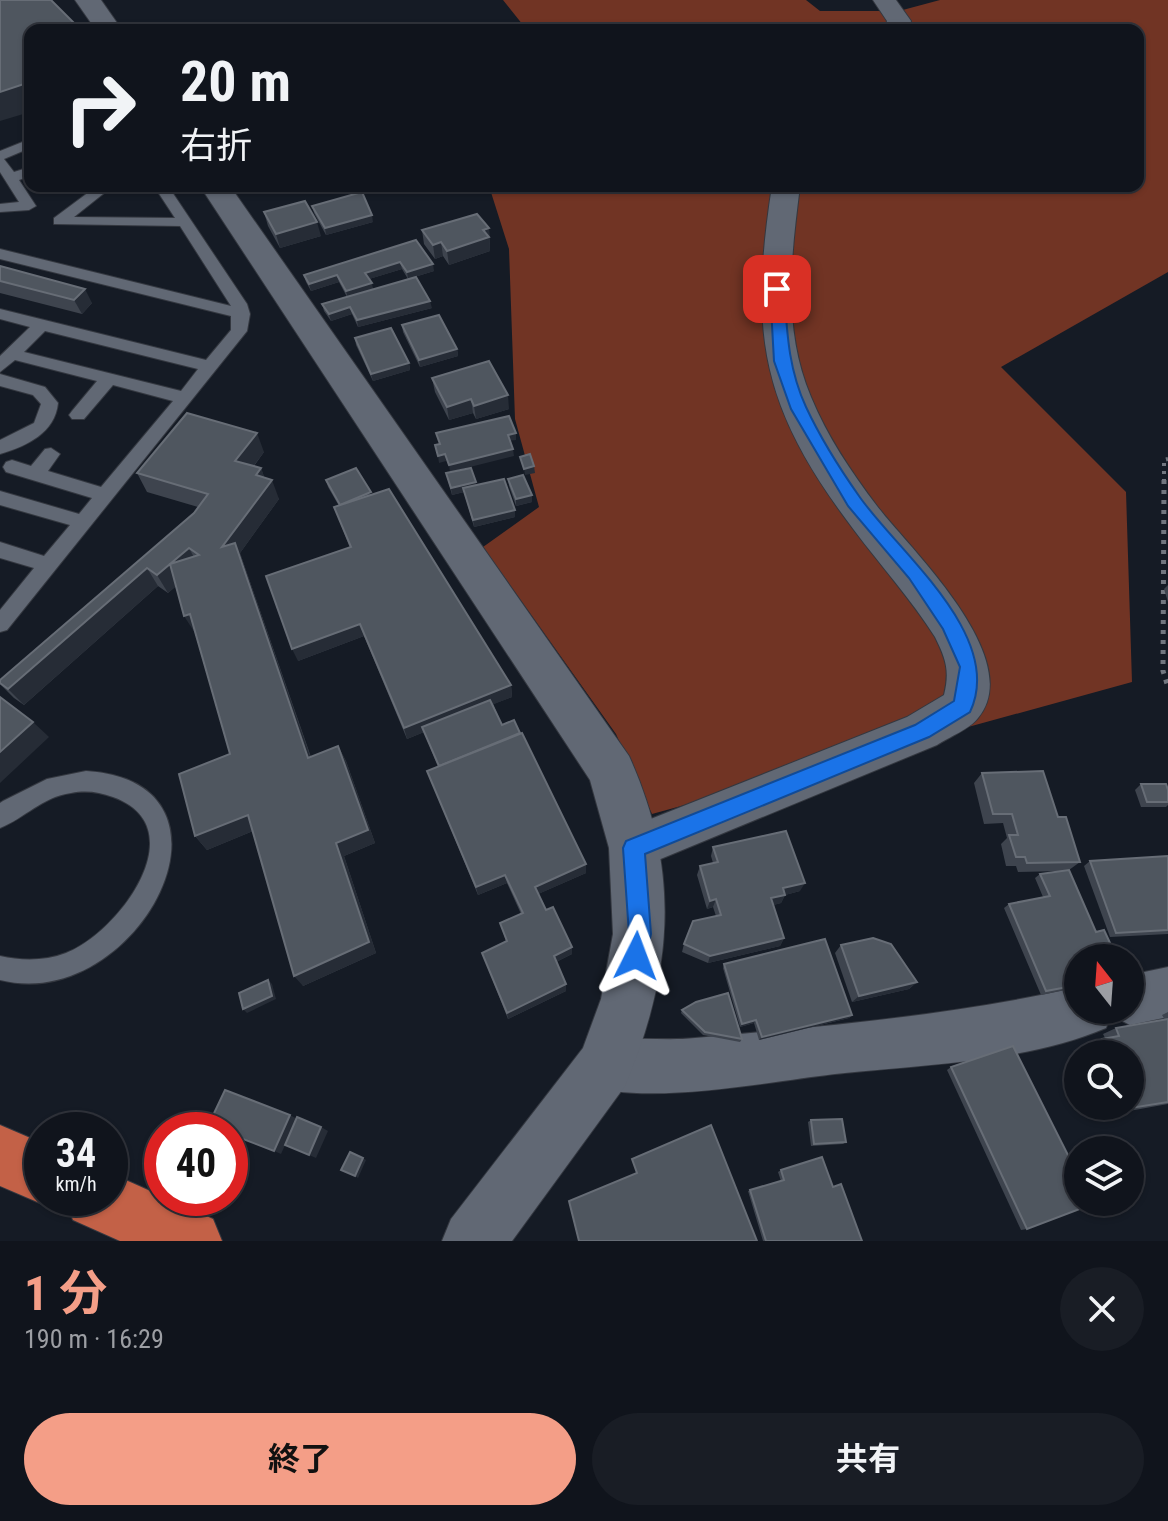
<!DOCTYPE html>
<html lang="ja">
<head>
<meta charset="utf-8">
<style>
  body { margin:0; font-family:"Roboto Condensed","Noto Sans JP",sans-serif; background:#191d25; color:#f1f3f6; height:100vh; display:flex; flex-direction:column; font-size:30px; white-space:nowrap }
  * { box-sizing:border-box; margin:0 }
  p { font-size:26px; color:#9c9ea3 }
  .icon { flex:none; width:44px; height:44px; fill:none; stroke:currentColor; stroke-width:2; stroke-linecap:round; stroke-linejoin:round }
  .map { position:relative; height:1241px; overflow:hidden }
  .sheet { display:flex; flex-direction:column; background:#10141c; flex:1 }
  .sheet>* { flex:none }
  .hud { position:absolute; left:24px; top:24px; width:1120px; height:168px; border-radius:16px; box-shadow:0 2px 6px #0004,0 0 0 2px #30333b; background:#10141c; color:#f1f3f6; overflow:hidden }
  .needle { width:52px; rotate:343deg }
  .controls { position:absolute; left:1064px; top:944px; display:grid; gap:16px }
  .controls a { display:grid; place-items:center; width:80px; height:80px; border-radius:50%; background:#10141c; box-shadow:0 2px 6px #0004,0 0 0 2px #30333b; font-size:40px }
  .speed { position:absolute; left:24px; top:1112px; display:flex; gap:16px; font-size:40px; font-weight:700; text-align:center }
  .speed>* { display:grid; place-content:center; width:104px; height:104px; border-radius:50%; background:#10141c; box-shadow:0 2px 6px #0004,0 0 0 2px #30333b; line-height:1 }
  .speed small { font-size:20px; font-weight:400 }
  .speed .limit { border:12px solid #d22; background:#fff; color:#111 }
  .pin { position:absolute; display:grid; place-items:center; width:68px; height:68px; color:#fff; margin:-34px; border-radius:16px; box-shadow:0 4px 12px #0006 }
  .me { position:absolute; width:88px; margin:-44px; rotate:3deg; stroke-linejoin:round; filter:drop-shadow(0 0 6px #0008) }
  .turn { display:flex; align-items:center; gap:28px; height:168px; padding:0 24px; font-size:36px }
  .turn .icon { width:104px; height:104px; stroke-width:2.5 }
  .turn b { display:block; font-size:56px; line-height:68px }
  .round { display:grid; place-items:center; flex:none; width:84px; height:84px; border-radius:42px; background:#191d25 }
  .summary { display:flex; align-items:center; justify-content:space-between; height:136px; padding:0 24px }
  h1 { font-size:48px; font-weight:700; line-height:60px; color:#f49e87 }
  .cta { display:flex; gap:16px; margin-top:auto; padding:16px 24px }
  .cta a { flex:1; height:92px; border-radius:48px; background:#f49e87; color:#111; font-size:32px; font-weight:700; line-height:92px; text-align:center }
  .cta a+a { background:#191d25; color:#f1f3f6 }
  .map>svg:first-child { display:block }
</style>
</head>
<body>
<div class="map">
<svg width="1168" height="1241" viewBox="0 0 1168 1241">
  <rect width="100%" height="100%" fill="#151b25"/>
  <!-- forest -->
  <polygon fill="#713424" points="503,0 806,0 820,11 899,11 940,0 1168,0 1168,272 1001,367 1126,492 1132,682 652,814 616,734 483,547 539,507 515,419 509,249 489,186 1138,186 1138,30 527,30"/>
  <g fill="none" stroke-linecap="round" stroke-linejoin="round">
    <defs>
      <g id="lane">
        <polygon points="30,139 30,148 4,159 14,172 30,167 30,176 19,180 36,206 29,210 0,212 0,204 19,202 0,172 0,151"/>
        <path d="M97,186H113L74,217L175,218L154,186H168L247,304L250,314L247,331L7,630L0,632V610L34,568L0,558V542L44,556L70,525L0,505V491L79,514L92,498L6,472L3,467L6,462L12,460L31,466L45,449L51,448L60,454L48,471L101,487L173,401L113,385L84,419H72L69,415L72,411L97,381L15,360L0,372V356L30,327L0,319V309L206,360L231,330V316L0,259V249L231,306L180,226L54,224V218ZM45,331L198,369L181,391L24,352Z"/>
        <path d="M0,374L45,387L58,403C55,433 27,446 0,454V440L34,423L41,404L33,395L0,386Z"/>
        <path d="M86,771C259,782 138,1015 0,980V956C22,961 45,961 66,953C119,933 197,827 113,797C99,792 86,790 71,793C42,797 25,818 0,828V803L3,801L47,779Z"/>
      </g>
      <g id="street">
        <polygon points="873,0 896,0 911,21 908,30 884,30 887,21"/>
        <path d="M772,186H800C791,257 782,329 811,397C827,436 851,472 877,506C910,549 1027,659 978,718C970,729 949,737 937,745L634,870L618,864L611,848L618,832L907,717L944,695C950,671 946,659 935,637C911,599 881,566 854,530C761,407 749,335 772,186Z"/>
        <path d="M1168,967V1017L1130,1025L1111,1015L1106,1028C1023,1063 924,1064 835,1074C774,1081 640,1107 587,1084L579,1066L587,1048C621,1033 659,1042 695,1038C819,1027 958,1015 1078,987V1010H1130V975Z"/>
      </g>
      <g id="secondary">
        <polygon points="75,0 101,0 122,30 96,30"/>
        <path d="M200,186H230L629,756C681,871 673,972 625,1086L512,1241H442L451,1219L583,1048L601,999L613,934L609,848L590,780Z"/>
      </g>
      <g id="highway">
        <polygon points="0,1125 42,1143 42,1198 57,1198 42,1204 0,1186"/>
        <polygon points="110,1173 213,1219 222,1241 120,1241 73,1220 64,1198 110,1198"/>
      </g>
    </defs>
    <!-- lane casing -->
    <use href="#lane" stroke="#343840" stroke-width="2"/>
    <!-- street casing -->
    <use href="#street" stroke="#343840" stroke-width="2"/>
    <!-- secondary casing -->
    <use href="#secondary" stroke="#343840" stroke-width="2"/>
    <!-- highway casing -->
    <use href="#highway" stroke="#343840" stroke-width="2"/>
    <!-- path-far1 -->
    <polyline stroke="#71767f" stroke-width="4" stroke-dasharray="3 5" stroke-linecap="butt" points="1164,482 1164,460 1168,459"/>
    <!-- path -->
    <polyline stroke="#71767f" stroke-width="5" stroke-dasharray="4 6" stroke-linecap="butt" points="1164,480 1163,671 1168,687"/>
    <!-- lane -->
    <use href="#lane" fill="#616874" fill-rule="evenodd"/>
    <!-- street -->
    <use href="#street" fill="#616874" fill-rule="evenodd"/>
    <!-- secondary -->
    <use href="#secondary" fill="#616874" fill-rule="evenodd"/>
    <!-- highway -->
    <use href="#highway" fill="#c36147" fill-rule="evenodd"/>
  </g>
  <!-- wall -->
  <g fill="#3e444e">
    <polygon points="312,206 373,222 326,235 314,213"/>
    <polygon points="264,212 321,236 280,248 268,226"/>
    <polygon points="489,228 490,251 449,265 443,256 435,259 424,244 422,230"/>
    <polygon points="416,240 434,271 408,279 402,269 369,279 373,289 432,308 358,327 352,314 331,321 324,311 322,304 347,297 339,282 311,291 306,282 304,275"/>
    <polygon points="0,266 92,303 82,314 0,293"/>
    <polygon points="402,325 457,349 458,356 420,367 403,332"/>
    <polygon points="355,338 409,363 410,370 373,381 356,345"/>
    <polygon points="432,378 509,409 476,419 473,413 449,420 435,392"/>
    <polygon points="264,452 254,466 261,468 264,477 279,499 240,553 311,757 338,746 346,761 375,843 344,856 376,953 303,986 253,831 207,850 195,836 230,754 195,633 176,586 168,593 158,586 24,705 14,698 0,684 194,513 198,507 147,492 137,473"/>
    <polygon points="446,473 477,485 515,510 515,517 474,527 464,492 452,495"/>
    <polygon points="508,479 532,502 516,506 509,486"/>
    <polygon points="326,480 371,495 511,685 512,697 493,704 502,725 586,873 538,894 546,910 572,947 572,954 556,962 566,984 566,991 508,1019 482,953 506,941 500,923 521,914 507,883 478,895 431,781 427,771 438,767 424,732 407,739 364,636 298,661 350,548 334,507 339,506 328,487"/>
    <polygon points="1168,585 1168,602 1164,589"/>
    <polygon points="982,773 1058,817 1080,862 1069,870 1078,958 1078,987 1041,995 1004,908 1009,904 1043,897 1035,878 1040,874 1063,871 1018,872 1016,866 1006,866 1001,844 1007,838 1003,823 984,824 974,783"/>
    <polygon points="1141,784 1168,790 1168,805 1166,807 1141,807 1135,790"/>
    <polygon points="713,847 800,891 785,895 781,903 773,905 784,938 780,946 708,963 682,952 684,944 716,916 713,907 707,909 697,875 700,866 713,863 711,856"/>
    <polygon points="1168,856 1168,934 1110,937 1084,866 1090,861"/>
    <polygon points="841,945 917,982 909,989 852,1002 835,953"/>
    <polygon points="724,964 852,1015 849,1018 759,1040 754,1023 740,1027 723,968"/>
    <polygon points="682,1010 742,1039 740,1042 703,1035 681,1013"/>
    <polygon points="1168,1012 1168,1104 1118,1113 1115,1106 1130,1106 1130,1054 1094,1054 1090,1045 1105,1038 1103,1034 1116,1028 1165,1020 1162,1015"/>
    <polygon points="951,1067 1027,1229 1021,1230 947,1070"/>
    <polygon points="811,1120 846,1142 843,1144 811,1146 808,1122"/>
    <polygon points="781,1170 833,1187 862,1241 763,1241 748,1191 781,1181 778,1172"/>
  </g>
  <!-- shaded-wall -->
  <g fill="#262c36">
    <polygon points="30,82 30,112 0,121 0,92"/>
    <polygon points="372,215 373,222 326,235 325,228"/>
    <polygon points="317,222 321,236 280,248 276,234"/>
    <polygon points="489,228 490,251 449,265 447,251 483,230"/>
    <polygon points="441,242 443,256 435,259 433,245"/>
    <polygon points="400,262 402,269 366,280 365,273"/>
    <polygon points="433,264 434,271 408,279 407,272"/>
    <polygon points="337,275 339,282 311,291 309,284"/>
    <polygon points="372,283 373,290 348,298 346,291"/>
    <polygon points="85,289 92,303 82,314 74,300"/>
    <polygon points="430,301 432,308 358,327 357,320"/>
    <polygon points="350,307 352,314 331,321 329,314"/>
    <polygon points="457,349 458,356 420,367 419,360"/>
    <polygon points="409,363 410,370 373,381 371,374"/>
    <polygon points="508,395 509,409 476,419 474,406"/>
    <polygon points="471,399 473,413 449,420 447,407"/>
    <polygon points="257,433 264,452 243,480 235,461"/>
    <polygon points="516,433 516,440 508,441 508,435"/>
    <polygon points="513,449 514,456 450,472 449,465"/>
    <polygon points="445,454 446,461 439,463 438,456"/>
    <polygon points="534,466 535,473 525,475 524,469"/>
    <polygon points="261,468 267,485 272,480 279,499 240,553 316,773 308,758 222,547 256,475"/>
    <polygon points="476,482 477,489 463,488 464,492 452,495 451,488"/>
    <polygon points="532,495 532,502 516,506 516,499"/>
    <polygon points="515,510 515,517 474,527 473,520"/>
    <polygon points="189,548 199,567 168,593 157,575"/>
    <polygon points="147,568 158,586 24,705 8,689"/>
    <polygon points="190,614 195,633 184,616"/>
    <polygon points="360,624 364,636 298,661 292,649"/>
    <polygon points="511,685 512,697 424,732 422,727 424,732 407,739 404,728"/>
    <polygon points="33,722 49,737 0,783 0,752"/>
    <polygon points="338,746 346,761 375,843 344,856 376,953 303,986 294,976 336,843"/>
    <polygon points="248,815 258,829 207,850 195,836"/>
    <polygon points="586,864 586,873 536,895 535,887"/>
    <polygon points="505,875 507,883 478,895 476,887"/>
    <polygon points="805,883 800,891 785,895 781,903 767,907 771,898 783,888"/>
    <polygon points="716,899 713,907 707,909 710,901"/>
    <polygon points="784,938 780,946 708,963 710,956"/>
    <polygon points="572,947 572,954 554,963 554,956"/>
    <polygon points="268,980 272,984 276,999 247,1013 243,1009"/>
    <polygon points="917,982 909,989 852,1002 859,996"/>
    <polygon points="566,984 566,991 508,1019 507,1013"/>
    <polygon points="852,1015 849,1018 759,1040 762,1037"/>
    <polygon points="756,1020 754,1023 740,1027 742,1024"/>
    <polygon points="290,1115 297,1119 281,1154 274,1151"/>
    <polygon points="321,1127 328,1131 316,1158 309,1155"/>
    <polygon points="363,1158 366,1160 358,1178 355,1176"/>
  </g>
  <!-- building -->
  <g fill="#4f565f" stroke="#676d76" stroke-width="2">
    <polygon points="0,0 51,0 81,30 30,30 30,82 0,92"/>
    <polygon points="362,192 372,215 325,228 312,206"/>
    <polygon points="305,201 317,222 276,234 264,212"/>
    <polygon points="477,214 489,228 483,230 489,237 447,251 441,242 433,245 422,230"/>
    <polygon points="416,240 433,264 407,272 400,262 365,273 372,283 346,291 337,275 309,284 304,275"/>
    <polygon points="0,266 85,289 74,300 0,281"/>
    <polygon points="416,277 430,301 357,320 350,307 329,314 322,304"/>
    <polygon points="439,315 457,349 419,360 402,325"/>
    <polygon points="391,328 409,363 371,374 355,338"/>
    <polygon points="489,361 508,395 474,406 471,399 447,407 432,378"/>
    <polygon points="187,413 257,433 235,461 261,468 256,475 272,480 222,547 235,543 308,758 338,746 368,830 336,843 369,942 294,976 248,815 195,836 179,774 230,754 190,614 184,616 170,564 199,555 189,548 157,575 147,568 8,689 0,683 0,680 194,513 208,494 137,473"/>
    <polygon points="509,416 516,433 508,435 513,449 449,465 445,454 438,456 435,445 440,444 436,433"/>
    <polygon points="530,454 534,466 524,469 520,457"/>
    <polygon points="356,468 371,492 340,505 326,480"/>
    <polygon points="471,468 476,482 451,488 446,473"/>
    <polygon points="523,475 532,495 516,499 508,479"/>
    <polygon points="504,479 515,510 473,520 463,488"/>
    <polygon points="389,489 511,685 404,728 360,624 292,649 266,576 351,547 334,507"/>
    <polygon points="0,697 33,722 0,752"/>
    <polygon points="490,700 502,725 514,720 520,733 439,766 422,727"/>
    <polygon points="522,733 586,864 535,887 546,910 553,907 572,947 554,956 566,984 507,1013 482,953 507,941 500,923 523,913 505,875 476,887 427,771"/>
    <polygon points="1043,771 1058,817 1066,817 1080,862 1027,863 1025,857 1016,857 1009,835 1018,835 1012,814 993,814 982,773"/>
    <polygon points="1141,784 1166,784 1168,790 1168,802 1147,802"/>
    <polygon points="786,831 805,883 783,888 785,895 771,898 784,938 710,956 684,944 693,921 721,915 716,899 710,901 700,866 718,862 713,847"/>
    <polygon points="1168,856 1168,930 1116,933 1090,861"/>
    <polygon points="1069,870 1096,932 1104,930 1117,958 1078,958 1078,985 1046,991 1009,904 1050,896 1040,874"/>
    <polygon points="873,938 891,944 917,982 859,996 841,945"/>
    <polygon points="825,939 852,1015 762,1037 756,1020 742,1024 724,964"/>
    <polygon points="268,980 272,996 243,1009 239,993"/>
    <polygon points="728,993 742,1039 705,1032 682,1010 696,1002"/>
    <polygon points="1168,1019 1168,1102 1131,1108 1130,1105 1130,1054 1109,1054 1102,1039 1119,1036 1116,1028"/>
    <polygon points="1013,1046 1078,1175 1078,1202 1092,1202 1093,1204 1027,1229 951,1067"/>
    <polygon points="225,1090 290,1115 274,1151 230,1134 230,1130 219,1130 208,1126"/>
    <polygon points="297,1117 321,1127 309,1155 285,1145"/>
    <polygon points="842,1119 846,1142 814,1144 811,1120"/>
    <polygon points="711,1125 757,1241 579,1241 569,1201 637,1173 632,1159"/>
    <polygon points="350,1152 363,1158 355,1176 341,1170"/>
    <polygon points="822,1157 833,1187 841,1184 862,1241 766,1241 750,1190 784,1180 781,1170"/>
  </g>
  <!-- route -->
  <path fill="#1a73e8" stroke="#114b97" stroke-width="2" d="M777,284L784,289C787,331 788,368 806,407C820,437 840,469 859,496C897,551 1006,636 970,712L929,737L645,854L651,934L644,964L636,967L628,964L625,956L629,934L623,848L626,841L915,725L954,701L960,667L943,629L909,578L848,506L791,409L774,361L770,289Z"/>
</svg>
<div class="controls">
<a><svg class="needle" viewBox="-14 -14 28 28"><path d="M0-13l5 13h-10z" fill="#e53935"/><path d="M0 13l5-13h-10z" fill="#9c9ea3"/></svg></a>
<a><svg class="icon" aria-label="search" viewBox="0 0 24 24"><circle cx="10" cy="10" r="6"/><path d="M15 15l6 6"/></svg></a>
<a><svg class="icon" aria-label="layers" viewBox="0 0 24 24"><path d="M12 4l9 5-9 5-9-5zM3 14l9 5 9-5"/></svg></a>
</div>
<div class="speed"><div>34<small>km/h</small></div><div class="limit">40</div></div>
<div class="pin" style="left:777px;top:289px;background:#d93025"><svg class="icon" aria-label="arrive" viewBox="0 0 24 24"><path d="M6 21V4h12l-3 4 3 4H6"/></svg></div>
<svg class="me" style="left:636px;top:956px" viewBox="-20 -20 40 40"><path d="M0-17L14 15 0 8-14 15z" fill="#1a73e8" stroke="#fff" stroke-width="4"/></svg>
<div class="hud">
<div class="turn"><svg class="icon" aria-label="right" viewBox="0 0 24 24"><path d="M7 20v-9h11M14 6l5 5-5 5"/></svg><div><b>20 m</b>右折</div></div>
</div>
</div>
<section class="sheet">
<div class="summary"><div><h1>1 分</h1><p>190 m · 16:29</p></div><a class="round"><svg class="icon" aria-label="close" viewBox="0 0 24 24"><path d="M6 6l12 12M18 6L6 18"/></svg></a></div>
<div class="cta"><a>終了</a><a>共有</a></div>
</section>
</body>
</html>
